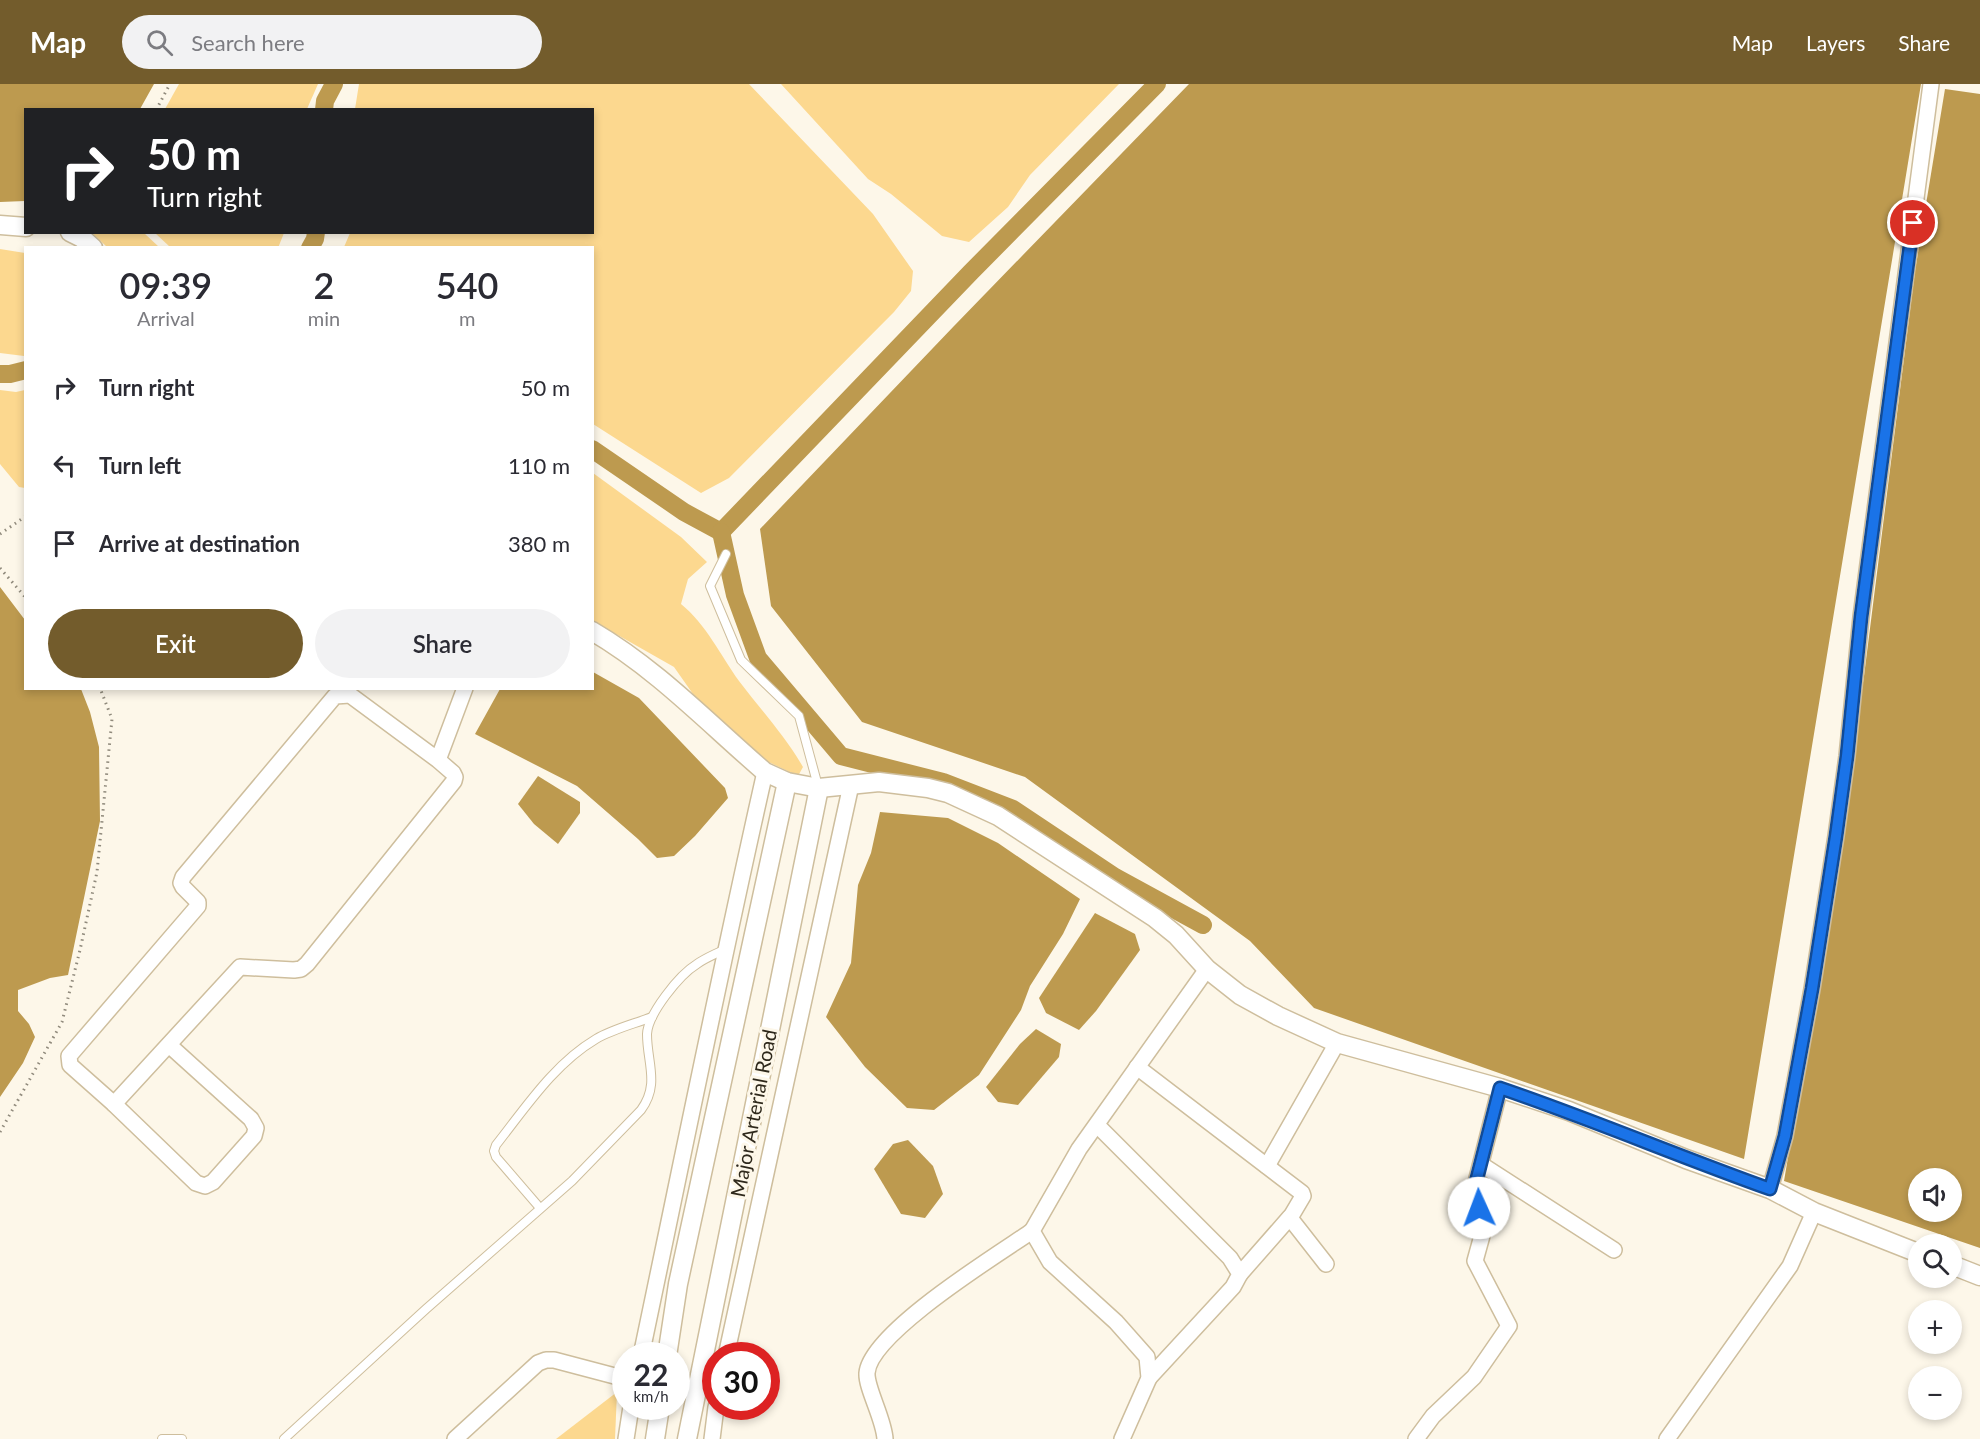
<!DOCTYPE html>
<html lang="en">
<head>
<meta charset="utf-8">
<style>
  body { margin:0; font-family:Lato,sans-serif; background:#f2f2f3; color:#2b2b33; height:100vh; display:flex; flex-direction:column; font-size:22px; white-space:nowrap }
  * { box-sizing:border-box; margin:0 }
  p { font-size:20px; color:#7c7c81 }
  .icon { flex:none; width:33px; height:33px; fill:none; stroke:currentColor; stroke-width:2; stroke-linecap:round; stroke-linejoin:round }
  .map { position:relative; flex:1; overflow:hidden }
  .side { position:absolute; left:24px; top:162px; width:570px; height:444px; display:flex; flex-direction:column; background:#fff; border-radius:0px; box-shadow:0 3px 9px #0003 }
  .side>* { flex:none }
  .banner { position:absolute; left:24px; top:24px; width:570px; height:126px; border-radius:0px; box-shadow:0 3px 9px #0003; background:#202124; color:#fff; overflow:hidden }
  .controls { position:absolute; left:1908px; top:1084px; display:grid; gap:12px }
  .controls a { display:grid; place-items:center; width:54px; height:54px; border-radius:50%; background:#fff; box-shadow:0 3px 9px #0003; font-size:30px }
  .speed { position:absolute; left:612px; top:1258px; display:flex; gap:12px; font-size:30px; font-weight:700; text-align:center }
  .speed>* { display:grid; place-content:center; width:78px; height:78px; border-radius:50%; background:#fff; box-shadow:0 3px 9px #0003; line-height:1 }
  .speed small { font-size:15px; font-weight:400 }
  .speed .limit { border:9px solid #d22; background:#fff; color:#111 }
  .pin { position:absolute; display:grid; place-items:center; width:51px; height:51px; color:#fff; margin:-26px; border:3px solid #fff; border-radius:50%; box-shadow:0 2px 6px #0007 }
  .me { position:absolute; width:66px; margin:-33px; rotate:358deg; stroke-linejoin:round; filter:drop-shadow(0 0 4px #0008) }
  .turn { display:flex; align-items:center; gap:21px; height:126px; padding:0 24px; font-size:27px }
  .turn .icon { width:78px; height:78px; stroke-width:2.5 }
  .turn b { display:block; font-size:42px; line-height:51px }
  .eta { display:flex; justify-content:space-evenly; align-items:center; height:102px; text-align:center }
  .eta b { font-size:36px; font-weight:600; line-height:42px }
  .cta { display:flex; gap:12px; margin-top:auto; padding:12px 24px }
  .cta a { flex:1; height:69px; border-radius:36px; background:#735c2c; color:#fff; font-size:24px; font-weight:600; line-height:69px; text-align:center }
  .cta a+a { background:#f2f2f3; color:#2b2b33 }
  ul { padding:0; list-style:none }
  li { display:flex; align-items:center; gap:18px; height:78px; padding:0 24px }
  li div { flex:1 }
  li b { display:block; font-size:22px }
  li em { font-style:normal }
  header { display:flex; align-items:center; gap:36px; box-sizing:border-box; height:84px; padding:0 30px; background:#735c2c; color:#fff }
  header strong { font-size:28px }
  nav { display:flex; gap:33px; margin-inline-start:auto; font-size:21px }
  .search { width:420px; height:54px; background:#f2f2f3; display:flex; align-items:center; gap:15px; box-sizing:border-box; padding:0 21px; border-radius:33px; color:#7c7c81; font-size:22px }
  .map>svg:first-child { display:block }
</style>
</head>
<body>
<header>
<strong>Map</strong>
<div class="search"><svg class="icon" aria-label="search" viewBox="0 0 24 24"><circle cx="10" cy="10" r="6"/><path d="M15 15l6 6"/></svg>Search here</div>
<nav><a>Map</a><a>Layers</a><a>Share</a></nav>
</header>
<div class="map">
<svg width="1980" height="1355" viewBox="0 0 1980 1355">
  <rect width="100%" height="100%" fill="#fdf7e9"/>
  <!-- green -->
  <g fill="#fcd88f">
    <polygon points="179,0 318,0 307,25 165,25"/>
    <polygon points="359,0 749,0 873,130 913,187 911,207 894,228 729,394 701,409 593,340 592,164 344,163 350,149 592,148 592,26 355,25"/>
    <polygon points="781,0 1119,0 1030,91 1008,123 969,158 942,152 891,110 868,95"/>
    <polygon points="92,149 144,149 159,163 107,163"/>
    <polygon points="155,149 284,149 278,164 170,163"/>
    <polygon points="0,165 25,169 26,271 24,272 0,269"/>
    <polygon points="0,306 16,308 25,306 25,404 19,403 0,380"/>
    <path d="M593,389L681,453L707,478L688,495L681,520C706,540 721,572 739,597C761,626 785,652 803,683L798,692L756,672L700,620L674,583L593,537Z"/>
    <polygon points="617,1308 615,1355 556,1355"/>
  </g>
  <!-- water -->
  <g fill="#bd9a4f" fill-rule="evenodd">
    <polygon points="0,0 154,0 140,25 26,26 25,117 0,118"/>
    <polygon points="1189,0 1921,0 1744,1075 1314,924 1250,857 1025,693 862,638 771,522 760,445 954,242"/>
    <path d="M1945,5L1980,10V1164L1784,1097L1827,844L1864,592L1915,187ZM1918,1095H1952V1128H1918Z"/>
    <polygon points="0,503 25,536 26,604 81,605 90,628 99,663 100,737 68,891 50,894 18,906 18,927 29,940 35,953 23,979 0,1013"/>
    <polygon points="593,588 639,614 725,704 728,714 695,752 674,772 657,774 638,755 577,702 475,650 500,605 592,604"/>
    <polygon points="538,692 580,718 580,729 558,760 534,740 518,720"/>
    <polygon points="880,728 948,734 998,759 1080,815 1063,850 1030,902 1021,926 979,991 934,1026 907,1024 865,983 826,933 851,879 858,801 871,769"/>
    <polygon points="1095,829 1135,850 1140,866 1096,927 1079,946 1046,929 1039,914"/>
    <polygon points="1036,945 1061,960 1059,973 1018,1021 998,1018 986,1003 1020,960"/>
    <polygon points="908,1056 933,1082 943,1110 925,1134 901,1130 874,1085 893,1060"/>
  </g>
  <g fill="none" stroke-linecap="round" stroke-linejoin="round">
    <!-- canal -->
    <g stroke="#bd9a4f" stroke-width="18">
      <polyline points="324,26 325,17 334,0"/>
      <polyline points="310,164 315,155 316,148"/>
      <polyline points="0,290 10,290 26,286"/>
      <polyline points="592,365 684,428 721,448 971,188 1157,0"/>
      <polyline points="721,448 735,511 758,574 841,672 943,698 1013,725 1115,793 1203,841"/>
    </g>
    <defs>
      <g id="service">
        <polyline points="726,470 710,502 741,576 799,632 818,702"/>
        <path d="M540,1124L496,1073L494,1067L496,1061C526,1023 554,980 596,955C613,945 634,940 652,933"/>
        <polyline points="162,1355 182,1355"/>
        <path d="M284,1355L426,1225L572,1097L641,1026C660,1000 647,979 647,950C648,930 679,891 697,880C705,874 716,870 725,865"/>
      </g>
      <g id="minor">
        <polyline points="438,676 453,689 455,693 454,697 307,880 301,885 294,886 240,883 114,1020 70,981 69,972 198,822 198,818 183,803 181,799 183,793 335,612 350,611 438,676 465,604"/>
        <polyline points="1137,983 1302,1109 1303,1112 1290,1134 1326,1180"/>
        <polyline points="114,1020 196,1099 205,1102 213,1098 254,1052 256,1044 251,1035 169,961"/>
        <polyline points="1097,1041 1230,1174 1240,1190 1233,1203 1149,1294"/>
        <polyline points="1482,1081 1614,1166"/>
        <polyline points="1267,1082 1337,959"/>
        <polyline points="1770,1105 1785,1052 1812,905 1836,752 1847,672 1861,533 1931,0"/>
        <polyline points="1240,1190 1290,1133"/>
        <path d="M641,1272C682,1077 721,882 765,688"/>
        <polyline points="726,1272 851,701"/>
        <polyline points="455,1355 538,1279 546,1276 554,1276 626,1295"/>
        <polyline points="626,1355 631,1323"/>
        <polyline points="712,1355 716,1323"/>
        <path d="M885,1355C884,1335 866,1304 867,1289C870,1249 997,1171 1032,1147"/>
        <polyline points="1122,1355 1149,1294 1147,1273 1116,1238 1050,1178 1032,1147 1079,1065 1207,885"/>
        <polyline points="1416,1355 1433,1332 1474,1293 1509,1242 1475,1177 1483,1148 1475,1102 1500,1004"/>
        <polyline points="1667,1355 1790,1182 1814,1128"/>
      </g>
      <g id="tertiary">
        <polyline points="0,141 26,143"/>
        <polyline points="70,148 82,154 93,164"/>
        <path d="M592,547C657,585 708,639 765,688L787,698L819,704L879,698L928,704L948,709L998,732L1155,834L1176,851L1207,885L1240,911L1278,932L1337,959L1500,1004L1569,1027L1686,1075L1770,1105L1814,1128L1918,1169"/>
        <polyline points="1952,1181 1980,1192"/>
        <polyline points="667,1272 678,1200 787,698"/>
        <polyline points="655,1355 660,1323"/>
        <polyline points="687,1355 819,704"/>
      </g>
    </defs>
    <!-- service casing -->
    <use href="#service" stroke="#cebe9d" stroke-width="10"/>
    <!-- minor casing -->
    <use href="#minor" stroke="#cebe9d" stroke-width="18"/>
    <!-- tertiary casing -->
    <use href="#tertiary" stroke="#cebe9d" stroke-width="21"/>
    <!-- path -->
    <g stroke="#908a7c" stroke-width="3" stroke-dasharray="1.5 4.5" stroke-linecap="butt">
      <polyline points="156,26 170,0"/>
      <polyline points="0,450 26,432"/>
      <polyline points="0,484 26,514"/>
      <polyline points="0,1048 62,938 80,866 97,788 112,635 100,604"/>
    </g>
    <!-- service -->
    <use href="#service" stroke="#fff" stroke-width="8"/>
    <!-- minor -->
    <use href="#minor" stroke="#fff" stroke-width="15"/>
    <!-- tertiary -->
    <use href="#tertiary" stroke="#fff" stroke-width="18"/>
  </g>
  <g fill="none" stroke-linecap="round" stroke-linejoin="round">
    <defs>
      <path id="route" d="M1479,1124L1475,1102L1500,1004C1591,1035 1680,1073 1770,1105L1785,1052L1812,905L1836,752L1847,672L1861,533L1913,139"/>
    </defs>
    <!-- route casing -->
    <use href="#route" stroke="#114b97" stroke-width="15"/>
    <!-- route -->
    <use href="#route" stroke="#1a73e8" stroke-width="10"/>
  </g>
  <g text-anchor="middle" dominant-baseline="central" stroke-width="6" stroke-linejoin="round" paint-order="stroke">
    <!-- street labels -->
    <g font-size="20" fill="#2e281b" stroke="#fdf7e9">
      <text transform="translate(753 1029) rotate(-79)">Major Arterial Road</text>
    </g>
  </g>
</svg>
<div class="controls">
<a><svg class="icon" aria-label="sound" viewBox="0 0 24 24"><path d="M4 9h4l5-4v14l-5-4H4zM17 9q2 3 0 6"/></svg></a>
<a><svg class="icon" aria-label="search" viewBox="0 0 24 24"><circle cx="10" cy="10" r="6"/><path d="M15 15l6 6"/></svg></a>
<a>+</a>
<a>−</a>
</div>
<div class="speed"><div>22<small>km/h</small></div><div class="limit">30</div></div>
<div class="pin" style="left:1913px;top:139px;background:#d93025"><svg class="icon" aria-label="arrive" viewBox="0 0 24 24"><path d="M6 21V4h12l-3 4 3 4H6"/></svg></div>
<svg class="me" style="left:1479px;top:1124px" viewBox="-20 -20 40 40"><circle r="19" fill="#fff"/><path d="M0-13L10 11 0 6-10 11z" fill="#1a73e8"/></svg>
<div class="banner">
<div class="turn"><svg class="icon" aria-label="right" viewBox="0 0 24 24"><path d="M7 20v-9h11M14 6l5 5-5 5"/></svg><div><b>50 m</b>Turn right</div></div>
</div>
<section class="side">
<div class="eta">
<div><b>09:39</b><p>Arrival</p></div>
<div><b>2</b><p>min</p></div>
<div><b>540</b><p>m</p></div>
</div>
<ul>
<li><svg class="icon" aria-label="right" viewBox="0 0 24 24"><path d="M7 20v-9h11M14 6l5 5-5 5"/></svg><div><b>Turn right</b></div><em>50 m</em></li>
<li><svg class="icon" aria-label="left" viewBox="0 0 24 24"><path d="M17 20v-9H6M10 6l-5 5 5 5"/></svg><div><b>Turn left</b></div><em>110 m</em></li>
<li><svg class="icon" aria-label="arrive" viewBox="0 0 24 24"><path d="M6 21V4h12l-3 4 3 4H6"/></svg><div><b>Arrive at destination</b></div><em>380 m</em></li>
</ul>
<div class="cta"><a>Exit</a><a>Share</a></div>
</section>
</div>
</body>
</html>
